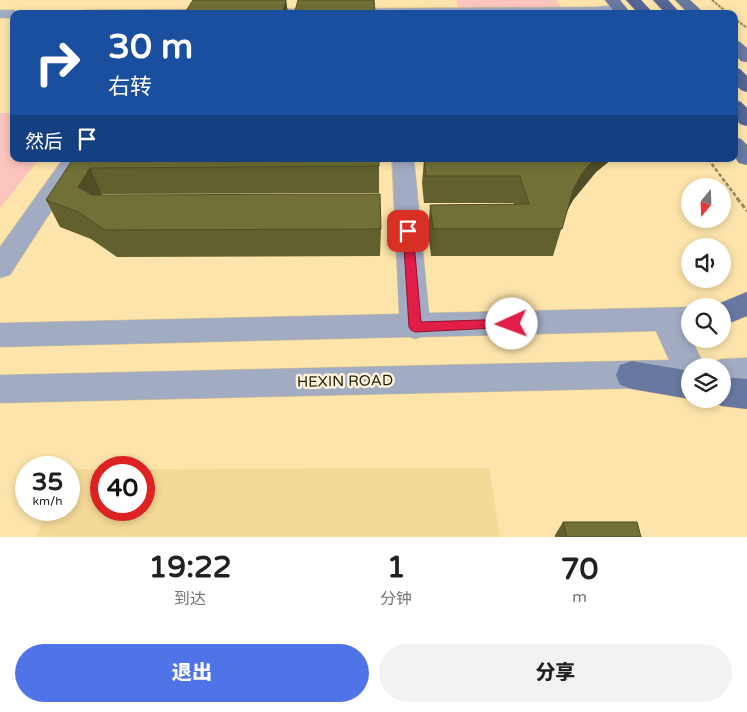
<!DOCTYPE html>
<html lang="zh">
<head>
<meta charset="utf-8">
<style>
  body { margin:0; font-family:"Varela Round","Noto Sans SC",sans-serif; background:#f2f2f2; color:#202124; height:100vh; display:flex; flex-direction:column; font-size:19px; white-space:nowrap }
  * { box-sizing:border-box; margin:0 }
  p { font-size:16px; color:#757577 }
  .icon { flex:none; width:28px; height:28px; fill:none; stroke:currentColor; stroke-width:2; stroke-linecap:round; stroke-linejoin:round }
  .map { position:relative; height:537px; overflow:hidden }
  .side { display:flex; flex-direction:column; background:#fff; flex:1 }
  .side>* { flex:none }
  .hud { position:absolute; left:10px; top:10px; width:728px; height:152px; border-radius:10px; box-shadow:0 2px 8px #0003; background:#1a4fa0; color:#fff; overflow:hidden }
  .needle { width:32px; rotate:199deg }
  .tools { position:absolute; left:681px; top:178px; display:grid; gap:10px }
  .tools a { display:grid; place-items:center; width:50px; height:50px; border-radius:50%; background:#fff; box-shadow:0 2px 8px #0003; font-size:25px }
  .speed { position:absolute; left:15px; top:456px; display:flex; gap:10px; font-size:25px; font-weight:700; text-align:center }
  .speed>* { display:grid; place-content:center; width:65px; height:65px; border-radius:50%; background:#fff; box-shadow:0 2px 8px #0003; line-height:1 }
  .speed small { font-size:12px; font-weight:400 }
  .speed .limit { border:8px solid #d22; background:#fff; color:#111 }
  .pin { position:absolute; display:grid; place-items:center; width:42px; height:42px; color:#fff; margin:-21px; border-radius:10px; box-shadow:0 2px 8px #0006 }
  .me { position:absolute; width:55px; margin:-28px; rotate:268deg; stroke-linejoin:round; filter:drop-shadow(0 0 4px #0008) }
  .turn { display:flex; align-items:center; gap:18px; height:105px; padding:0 15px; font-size:22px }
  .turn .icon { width:65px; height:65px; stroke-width:2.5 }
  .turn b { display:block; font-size:35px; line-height:42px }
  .then { display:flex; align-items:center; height:48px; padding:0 15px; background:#0003; gap:10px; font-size:19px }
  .eta { display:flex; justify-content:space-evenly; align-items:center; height:85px; text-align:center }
  .eta b { font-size:30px; font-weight:800; line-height:35px }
  .button { display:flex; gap:10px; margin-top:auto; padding:10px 15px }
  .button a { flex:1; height:58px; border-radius:30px; background:#5074e8; color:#fff; font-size:20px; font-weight:800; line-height:58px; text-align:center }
  .button a+a { background:#f2f2f2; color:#202124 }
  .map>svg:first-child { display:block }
</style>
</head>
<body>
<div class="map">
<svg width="747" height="537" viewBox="0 0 747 537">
  <rect width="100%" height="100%" fill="#fce4aa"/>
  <!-- built -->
  <polygon fill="#f4d997" points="489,468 500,537 36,537 47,510 69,510 69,469 101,469 101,510 144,510 144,469"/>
  <!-- green -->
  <g fill="#fbc4bc">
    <polygon points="456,0 556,0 561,7 458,7"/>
    <polygon points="0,113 14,113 14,159 39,159 0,208"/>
  </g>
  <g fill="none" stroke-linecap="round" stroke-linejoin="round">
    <defs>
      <g id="minor">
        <polygon points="620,5 625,6 627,9 625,12 615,14 76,14 83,10 596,7"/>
        <polygon points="0,10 14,10 21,14 14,14 14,18 0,18"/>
        <polygon points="63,159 85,159 10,275 0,278 0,247"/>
        <polygon points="392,159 414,159 429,313 690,307 690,331 687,331 705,366 690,366 690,387 0,403 0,375 669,360 656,331 421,337 415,339 410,337 0,347 0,323 399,314"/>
        <polygon points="747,358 747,386 722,387 722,366 709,366 710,363 722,359"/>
      </g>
      <g id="major">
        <polygon points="605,0 620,0 631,14 616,14"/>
        <polygon points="675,0 690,0 705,14 689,14"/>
        <polygon points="734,40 740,42 747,48 747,62 741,61 734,54"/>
        <polygon points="734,137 741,139 747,145 747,165 739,163 734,156"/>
        <polygon points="747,292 747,316 722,326 722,306 713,306"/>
        <polygon points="632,361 690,371 690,399 692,399 690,399 632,389 620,385 616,375 620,365"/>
        <polygon points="722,377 747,379 747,409 722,406 710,401 709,399 722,399"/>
      </g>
      <g id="highway">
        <polygon points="626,0 641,0 654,14 639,14"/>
        <polygon points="653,0 668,0 681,14 666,14"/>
        <polygon points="734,68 740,69 747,76 747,92 741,90 734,83"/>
        <polygon points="734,100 741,102 747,108 747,126 740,124 734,117"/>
      </g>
    </defs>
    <!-- minor casing -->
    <use href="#minor" stroke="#d6c08d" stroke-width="1"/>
    <!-- major casing -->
    <use href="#major" stroke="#d6c08d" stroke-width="1"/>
    <!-- highway casing -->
    <use href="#highway" stroke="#d6c08d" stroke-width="1"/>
    <!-- path-far2 -->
    <g stroke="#9a885f" stroke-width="2" stroke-dasharray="3 1" stroke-linecap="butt">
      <polyline points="712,0 729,14"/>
      <polyline points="734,18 747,28"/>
    </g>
    <!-- path-far1 -->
    <polyline stroke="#9a885f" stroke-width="2.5" stroke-dasharray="4 2" stroke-linecap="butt" points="708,159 738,199"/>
    <!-- path -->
    <polyline stroke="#9a885f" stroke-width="3" stroke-dasharray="5 2.5" stroke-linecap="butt" points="737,198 747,211"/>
    <!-- minor -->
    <use href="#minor" fill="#a1abc2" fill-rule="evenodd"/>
    <!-- major -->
    <use href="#major" fill="#6878a1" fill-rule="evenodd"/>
    <!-- highway -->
    <use href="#highway" fill="#536595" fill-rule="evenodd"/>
  </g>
  <!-- wall -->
  <g fill="#61602e">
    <polygon points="286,0 288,14 187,14 186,11"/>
    <polygon points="374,0 375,14 296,14 295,11"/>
    <polygon points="73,159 379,166 379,193 102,194 101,195 381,229 380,256 117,257 91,239 60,227 46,200"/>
    <polygon points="424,159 612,159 596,172 573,200 566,213 553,256 431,256 428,232 430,205 514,204 514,203 424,203 422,183"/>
    <polygon points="563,522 641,537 555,537 555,535"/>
  </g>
  <!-- shaded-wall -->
  <g fill="#4f4e26">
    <polygon points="286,0 288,14 283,14 283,11"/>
    <polygon points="594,159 612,159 596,172 573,200 564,216 573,190 582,173"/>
    <polygon points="90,168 102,194 90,214 78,187"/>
  </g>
  <!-- building -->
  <g fill="#717036" stroke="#4f4e26">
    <polygon points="193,0 286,0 283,11 186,11"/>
    <polygon points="298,0 374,0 375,11 295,11"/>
    <polygon points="73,159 379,159 379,166 90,168 78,187 92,195 380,194 381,229 105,230 78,212 46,200"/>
    <polygon points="424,159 594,159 582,173 573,190 562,229 433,229 430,205 529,204 520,176 426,176"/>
    <polygon points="563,522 637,522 641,537 567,537"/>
  </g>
  <!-- route -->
  <polygon fill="#e11d48" stroke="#92132f" points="408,227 413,231 421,322 512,319 516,321 518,324 516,327 415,332 411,330 409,327 403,231"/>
  <g text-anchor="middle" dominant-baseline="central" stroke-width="5" stroke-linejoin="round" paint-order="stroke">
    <!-- near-street labels -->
    <g font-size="15" fill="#281e07" stroke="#fcf3dc">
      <text transform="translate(345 381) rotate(-1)">HEXIN ROAD</text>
    </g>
  </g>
</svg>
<div class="tools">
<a><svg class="needle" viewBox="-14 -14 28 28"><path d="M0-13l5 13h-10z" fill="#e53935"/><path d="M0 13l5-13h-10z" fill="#757577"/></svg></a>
<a><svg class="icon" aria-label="sound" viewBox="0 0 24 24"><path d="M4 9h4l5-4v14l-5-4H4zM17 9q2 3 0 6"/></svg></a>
<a><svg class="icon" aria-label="search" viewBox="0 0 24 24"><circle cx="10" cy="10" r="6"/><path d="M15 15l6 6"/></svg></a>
<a><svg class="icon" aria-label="layers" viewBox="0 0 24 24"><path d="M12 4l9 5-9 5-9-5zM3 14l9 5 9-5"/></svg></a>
</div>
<div class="speed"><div>35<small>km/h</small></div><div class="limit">40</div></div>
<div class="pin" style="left:408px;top:231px;background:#d93025"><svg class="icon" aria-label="arrive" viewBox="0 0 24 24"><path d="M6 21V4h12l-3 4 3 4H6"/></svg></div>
<svg class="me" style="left:512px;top:324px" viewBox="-20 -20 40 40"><circle r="19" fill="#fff"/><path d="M0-13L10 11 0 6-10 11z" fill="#e11d48"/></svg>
<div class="hud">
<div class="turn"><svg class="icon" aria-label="right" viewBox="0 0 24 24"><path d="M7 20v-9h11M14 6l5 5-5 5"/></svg><div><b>30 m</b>右转</div></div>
<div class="then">然后<svg class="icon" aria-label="arrive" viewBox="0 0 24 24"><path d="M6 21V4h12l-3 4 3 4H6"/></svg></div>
</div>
</div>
<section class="side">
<div class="eta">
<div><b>19:22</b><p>到达</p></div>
<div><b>1</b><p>分钟</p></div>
<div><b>70</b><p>m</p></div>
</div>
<div class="button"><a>退出</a><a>分享</a></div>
</section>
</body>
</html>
